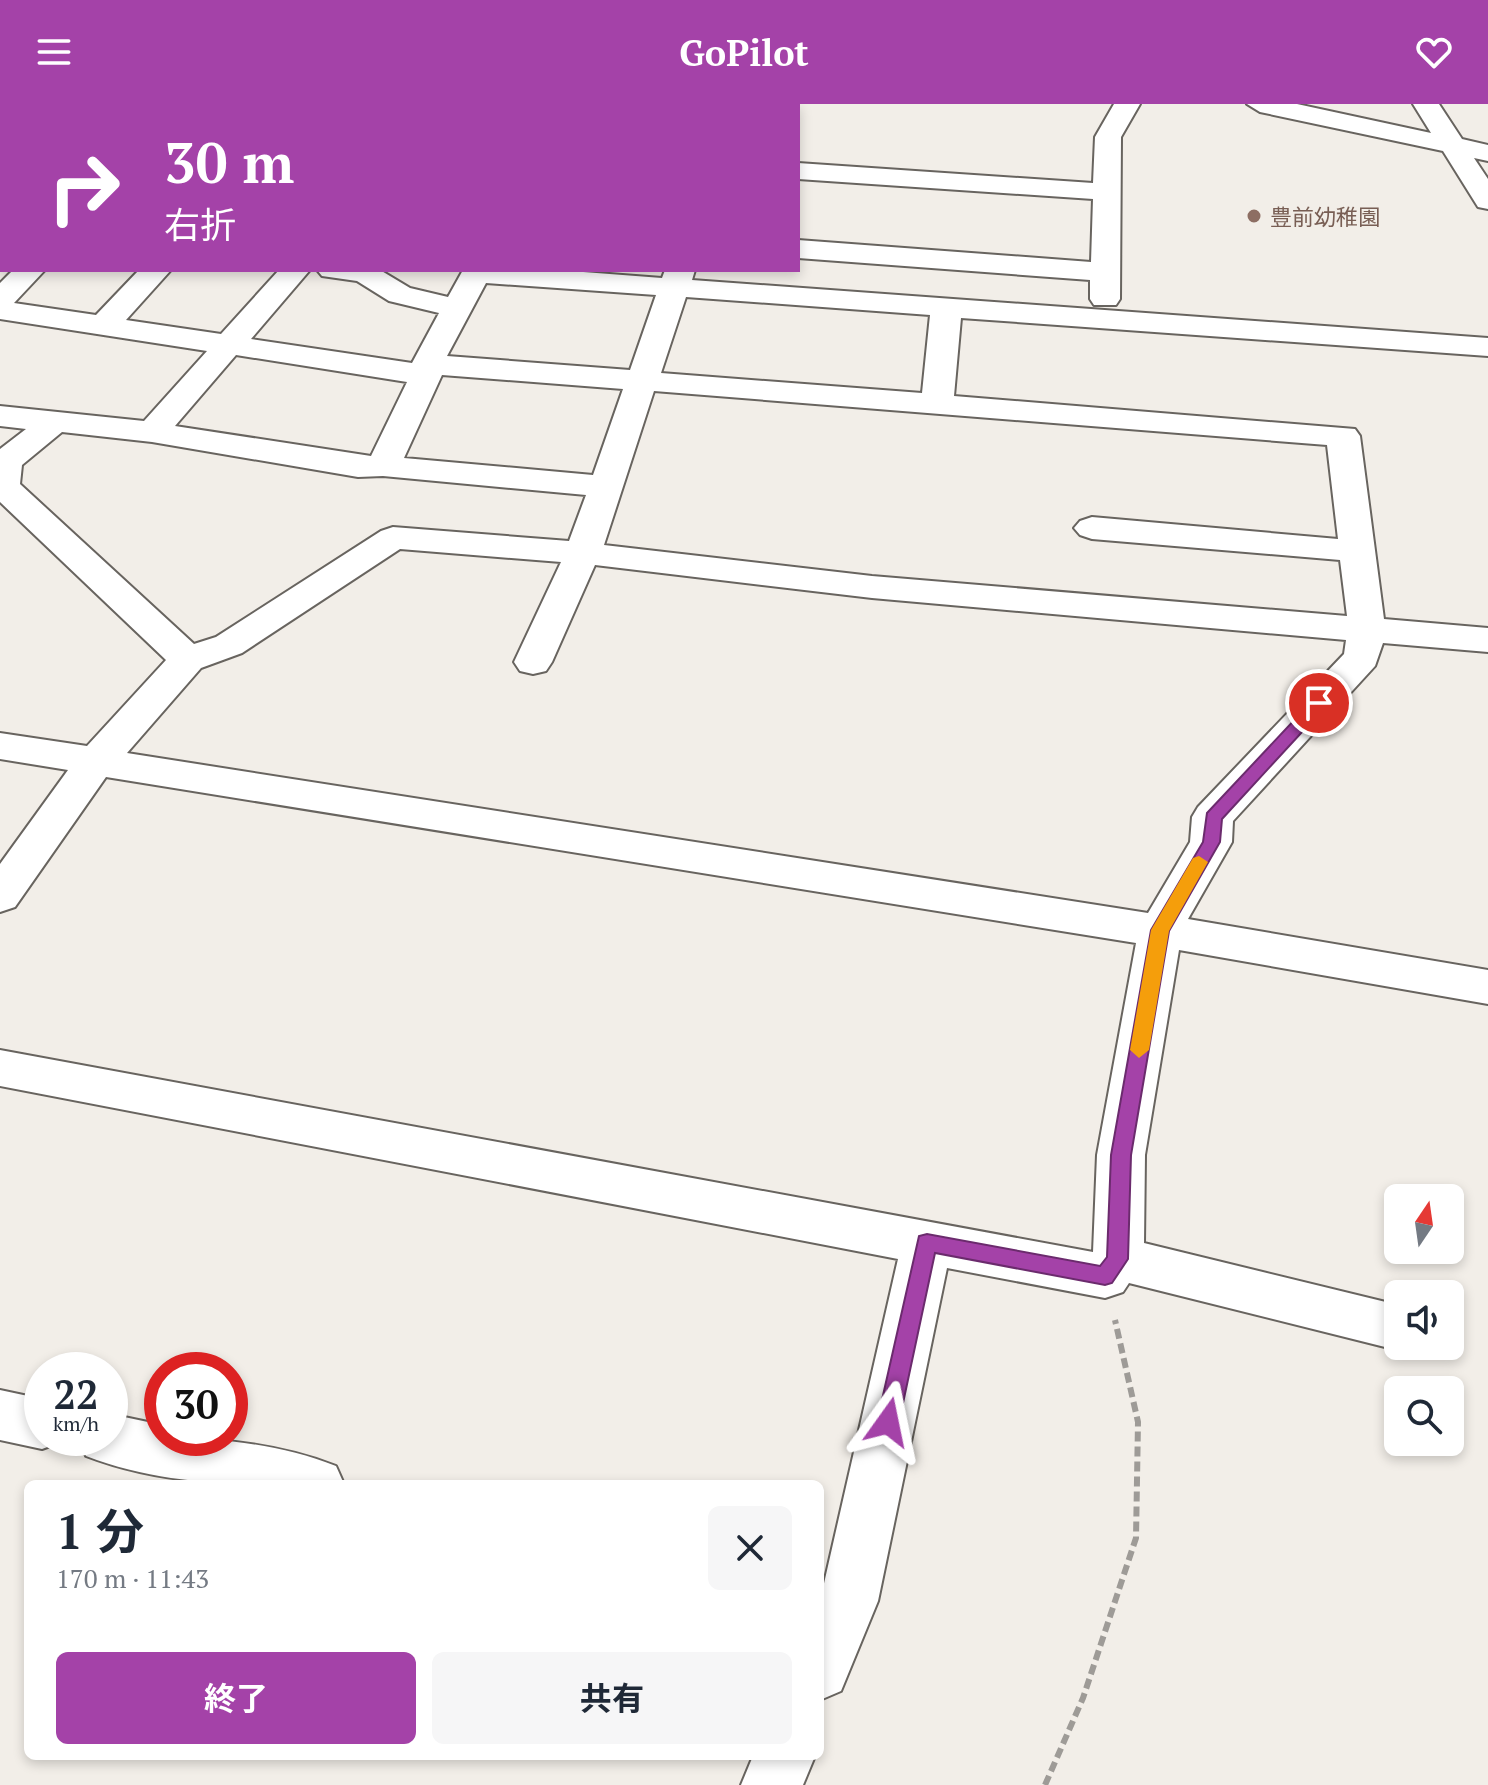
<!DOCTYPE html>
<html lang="ja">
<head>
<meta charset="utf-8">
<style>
  body { margin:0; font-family:"PT Serif","Noto Sans JP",serif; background:#f6f6f7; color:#1f2937; height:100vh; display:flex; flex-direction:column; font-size:30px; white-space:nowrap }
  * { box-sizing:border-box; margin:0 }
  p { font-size:26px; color:#747a83 }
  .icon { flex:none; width:44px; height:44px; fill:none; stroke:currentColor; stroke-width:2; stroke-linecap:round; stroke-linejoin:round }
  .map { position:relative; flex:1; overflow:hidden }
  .drawer { position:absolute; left:24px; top:1376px; width:800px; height:280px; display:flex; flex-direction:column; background:#fff; border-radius:12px; box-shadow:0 4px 12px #0003 }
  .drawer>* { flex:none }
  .banner { position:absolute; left:0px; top:0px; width:800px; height:168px; box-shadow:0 4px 12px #0003; background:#a442a8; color:#fff; overflow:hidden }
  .needle { width:52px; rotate:13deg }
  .fabs { position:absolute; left:1384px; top:1080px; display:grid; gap:16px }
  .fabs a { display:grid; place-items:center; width:80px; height:80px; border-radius:12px; background:#fff; box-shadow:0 4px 12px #0003; font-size:40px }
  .speed { position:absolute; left:24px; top:1248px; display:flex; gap:16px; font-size:40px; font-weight:700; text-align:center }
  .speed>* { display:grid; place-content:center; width:104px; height:104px; border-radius:50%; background:#fff; box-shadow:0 4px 12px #0003; line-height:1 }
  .speed small { font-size:20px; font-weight:400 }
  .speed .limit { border:12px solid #d22; background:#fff; color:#111 }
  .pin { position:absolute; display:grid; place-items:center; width:68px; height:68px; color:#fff; margin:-34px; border:4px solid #fff; border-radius:50%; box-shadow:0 2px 8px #0007 }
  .me { position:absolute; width:88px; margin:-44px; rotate:12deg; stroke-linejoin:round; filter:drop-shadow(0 0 6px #0008) }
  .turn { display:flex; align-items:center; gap:28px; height:168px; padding:0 32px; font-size:36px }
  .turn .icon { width:104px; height:104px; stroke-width:2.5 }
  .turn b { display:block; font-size:56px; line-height:68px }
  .round { display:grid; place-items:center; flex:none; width:84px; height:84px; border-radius:12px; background:#f6f6f7 }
  .headline { display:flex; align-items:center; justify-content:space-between; height:136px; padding:0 32px }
  h1 { font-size:48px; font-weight:700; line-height:60px }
  .cta { display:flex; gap:16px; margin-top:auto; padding:16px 32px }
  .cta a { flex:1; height:92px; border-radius:12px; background:#a442a8; color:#fff; font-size:32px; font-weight:700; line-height:92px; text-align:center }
  .cta a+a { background:#f6f6f7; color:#1f2937 }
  header { display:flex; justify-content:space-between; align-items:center; height:104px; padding:0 32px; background:#a442a8; color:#fff; font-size:36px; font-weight:700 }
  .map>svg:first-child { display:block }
</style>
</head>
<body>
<header><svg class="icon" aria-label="menu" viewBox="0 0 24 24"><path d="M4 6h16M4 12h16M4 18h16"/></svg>GoPilot<svg class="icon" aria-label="heart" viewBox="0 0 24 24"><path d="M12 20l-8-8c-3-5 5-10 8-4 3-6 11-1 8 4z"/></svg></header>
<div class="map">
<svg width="1488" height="1681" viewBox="0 0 1488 1681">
  <rect width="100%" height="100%" fill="#f2eee8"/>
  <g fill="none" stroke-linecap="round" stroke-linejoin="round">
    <defs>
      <g id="minor">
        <polygon points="81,0 109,0 80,2"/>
        <rect x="720" y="0" width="26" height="2"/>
        <polygon points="1114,0 1140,0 1121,33 1120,195 1116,201 1094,201 1090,195 1090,176 798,154 798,136 1091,158 1093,95 798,75 798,59 1093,79 1095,33"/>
        <polygon points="1247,0 1297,0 1431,29 1413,0 1439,0 1462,35 1488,41 1488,57 1474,54 1488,75 1488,105 1478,103 1443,47 1260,8"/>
        <rect x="0" y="113" width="2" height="18"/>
        <path d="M13,166H45L14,199L96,211L139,166H171L126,216L221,230L279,166H310L251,235L412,259L439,209L389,197L357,177L322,172L317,166H380L410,184L448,193L463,166H557L662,174L665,166H695L692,176L1488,234V252L961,214L954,292L1355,325L1360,332L1384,515L1488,524V548L1383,539L1375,562L1233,717L1232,738L1188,815L1488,866V900L1179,846L1145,1051L1144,1139L1398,1201V1242H1401L1393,1245L1129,1179L1123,1188L1105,1194L947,1164L878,1497L841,1587L820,1596V1497L898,1155L0,982V946L1093,1148L1097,1051L1136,839L106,673L15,803L0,808V760L68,666L0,655V629L87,642L166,556L0,398V345L26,325L0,322V302L144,317L207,247L0,215V179ZM486,179L656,191L630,266L447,252ZM686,193L930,211L922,289L661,269ZM236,251L407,278L371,352L175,322ZM442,271L623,285L593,371L404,354ZM654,287L1327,341L1338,435L1092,413L1080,417L1074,424L1080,431L1092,435L1340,456L1347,512L872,472L604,441ZM62,328L152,338L358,373L383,372L586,391L569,437L393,423L381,427L216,533L194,540L20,380L22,361ZM400,445L561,458L514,558L520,567L533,570L546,567L552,558L595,461L872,494L1346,536L1344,550L1198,703L1192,713L1190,738L1148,809L127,649L201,564L242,549Z"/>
        <polygon points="0,1286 42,1295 42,1334 63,1334 61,1338 42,1345 0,1336"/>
        <path d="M110,1310L162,1321V1334C221,1334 280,1340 336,1362L344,1380C253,1380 172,1385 86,1352L78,1334H110Z"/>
        <polygon points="753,1652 815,1652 803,1681 741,1681"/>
      </g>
    </defs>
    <!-- minor casing -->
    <use href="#minor" stroke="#68645f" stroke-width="4"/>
    <!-- path -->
    <polyline stroke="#9e9b97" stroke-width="6" stroke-dasharray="10 5" stroke-linecap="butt" points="1045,1681 1083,1594 1136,1434 1138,1318 1115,1216"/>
    <!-- minor -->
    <use href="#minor" fill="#fff" fill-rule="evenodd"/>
  </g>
  <!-- route -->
  <polygon fill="#a442a8" stroke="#6b2b6d" stroke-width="2" points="1319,594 1325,595 1325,603 1222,715 1220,738 1169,827 1131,1051 1128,1155 1112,1179 1105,1181 935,1149 899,1318 896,1325 888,1328 880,1325 877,1318 919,1132 927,1130 1100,1162 1107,1153 1111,1051 1151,826 1203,738 1207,709 1314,595"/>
  <!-- slow -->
  <polygon fill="#f59e0b" points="1199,752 1208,758 1169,827 1149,946 1139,954 1130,946 1151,826 1193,754"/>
  <!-- markers -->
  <circle fill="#8d6e63" stroke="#f2eee8" stroke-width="3" cx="1254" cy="112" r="8"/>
  <g text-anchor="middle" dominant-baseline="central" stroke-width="6" stroke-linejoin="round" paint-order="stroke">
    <!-- far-education labels -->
    <g font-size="22" fill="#785e54" stroke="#f2eee8" text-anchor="start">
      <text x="1270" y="112">豊前幼稚園</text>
    </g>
  </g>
</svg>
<div class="fabs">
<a><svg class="needle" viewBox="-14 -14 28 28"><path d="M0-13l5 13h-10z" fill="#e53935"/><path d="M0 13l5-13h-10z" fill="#747a83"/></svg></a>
<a><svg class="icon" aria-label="sound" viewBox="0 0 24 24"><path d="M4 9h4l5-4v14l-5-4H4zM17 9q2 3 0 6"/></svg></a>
<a><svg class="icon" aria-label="search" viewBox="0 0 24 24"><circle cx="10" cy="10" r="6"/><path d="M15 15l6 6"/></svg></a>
</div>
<div class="speed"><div>22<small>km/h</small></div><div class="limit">30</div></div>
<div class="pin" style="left:1319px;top:599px;background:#d93025"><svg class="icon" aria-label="arrive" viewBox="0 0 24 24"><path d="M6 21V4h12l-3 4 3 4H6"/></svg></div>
<svg class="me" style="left:888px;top:1318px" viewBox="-20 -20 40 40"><path d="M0-17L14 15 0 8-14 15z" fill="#a442a8" stroke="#fff" stroke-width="4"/></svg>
<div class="banner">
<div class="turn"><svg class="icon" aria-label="right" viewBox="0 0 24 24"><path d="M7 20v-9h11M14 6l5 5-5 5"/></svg><div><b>30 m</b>右折</div></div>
</div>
<section class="drawer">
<div class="headline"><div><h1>1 分</h1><p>170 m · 11:43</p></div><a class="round"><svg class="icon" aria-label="close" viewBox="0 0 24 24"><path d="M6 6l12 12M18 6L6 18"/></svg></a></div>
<div class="cta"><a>終了</a><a>共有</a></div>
</section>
</div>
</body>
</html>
